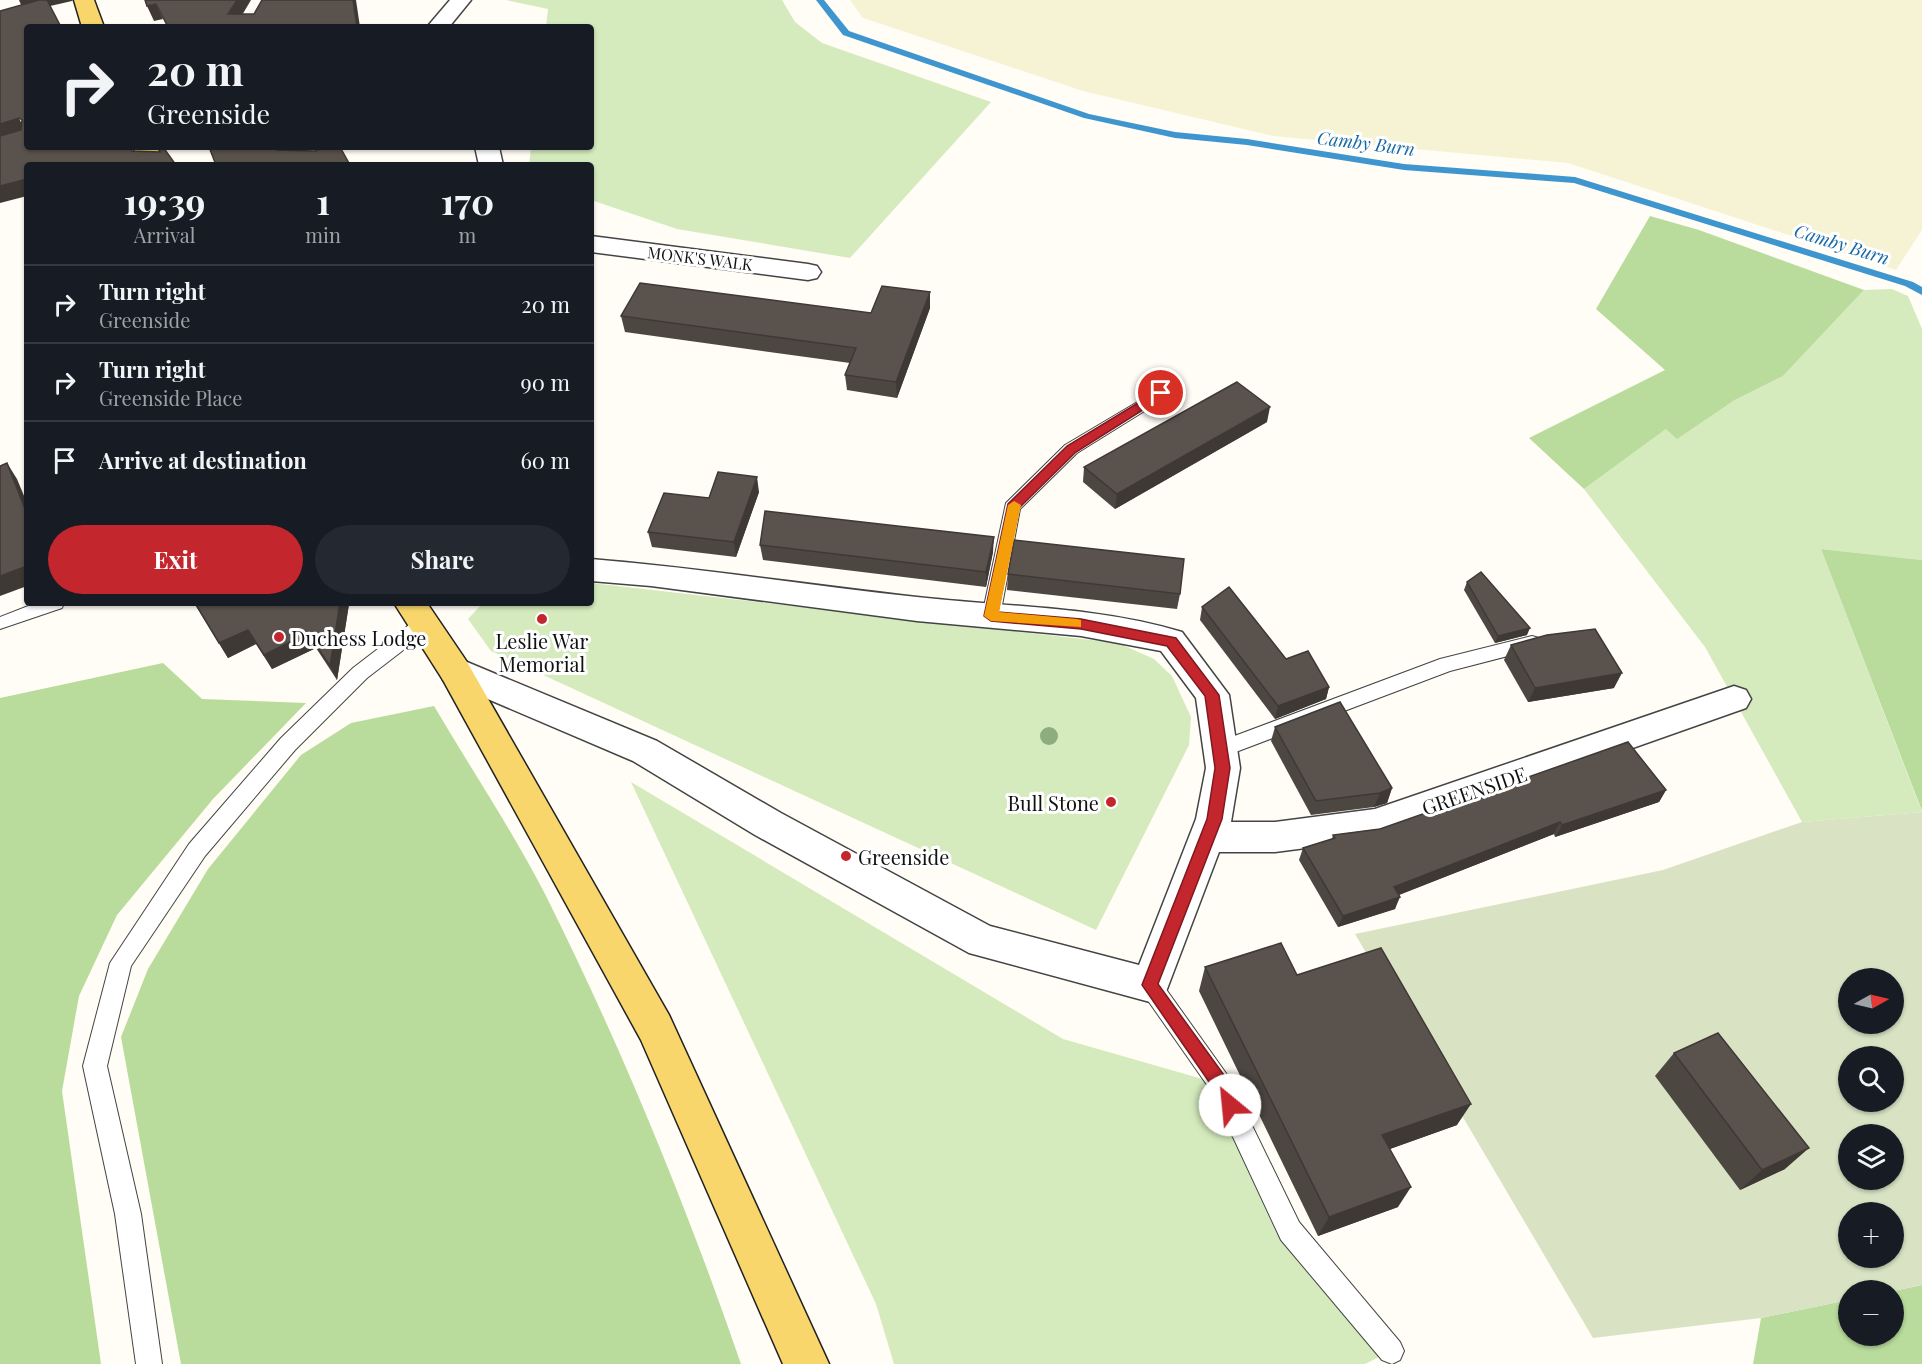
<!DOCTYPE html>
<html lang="en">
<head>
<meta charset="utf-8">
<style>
  body { margin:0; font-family:"Playfair Display",serif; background:#242831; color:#f1f3f6; height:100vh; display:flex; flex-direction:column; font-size:22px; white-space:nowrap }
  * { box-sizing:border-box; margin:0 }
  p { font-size:20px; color:#9ea1a6 }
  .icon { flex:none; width:33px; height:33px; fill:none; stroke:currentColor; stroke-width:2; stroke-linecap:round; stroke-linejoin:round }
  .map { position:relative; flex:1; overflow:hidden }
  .details { position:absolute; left:24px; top:162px; width:570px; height:444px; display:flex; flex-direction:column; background:#171b24; border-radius:6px; box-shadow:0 2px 4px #0004 }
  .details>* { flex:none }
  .top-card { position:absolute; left:24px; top:24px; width:570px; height:126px; border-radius:6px; box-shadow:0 2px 4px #0004; background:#171b24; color:#f1f3f6; overflow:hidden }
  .needle { width:39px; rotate:82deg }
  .tools { position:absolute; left:1838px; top:968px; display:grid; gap:12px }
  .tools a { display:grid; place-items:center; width:66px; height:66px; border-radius:50%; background:#171b24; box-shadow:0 2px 4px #0004; font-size:30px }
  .pin { position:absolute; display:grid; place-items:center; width:51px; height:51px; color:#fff; margin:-26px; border:3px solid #fff; border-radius:50%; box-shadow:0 2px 6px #0007 }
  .me { position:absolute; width:66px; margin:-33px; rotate:332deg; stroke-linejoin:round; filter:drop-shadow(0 0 4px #0008) }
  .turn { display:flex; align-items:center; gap:21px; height:126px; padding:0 24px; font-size:27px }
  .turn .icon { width:78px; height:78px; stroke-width:2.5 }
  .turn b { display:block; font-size:42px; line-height:51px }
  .eta { display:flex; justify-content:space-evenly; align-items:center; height:102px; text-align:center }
  .eta b { font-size:36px; font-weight:700; line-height:42px }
  .button { display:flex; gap:12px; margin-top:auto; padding:12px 24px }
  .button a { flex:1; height:69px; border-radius:36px; background:#c4262e; color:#fff; font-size:24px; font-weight:700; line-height:69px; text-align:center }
  .button a+a { background:#242831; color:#f1f3f6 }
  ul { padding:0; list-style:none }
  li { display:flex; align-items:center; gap:18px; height:78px; padding:0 24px; border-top:2px solid #363941 }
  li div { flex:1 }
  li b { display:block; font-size:22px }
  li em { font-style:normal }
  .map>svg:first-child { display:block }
</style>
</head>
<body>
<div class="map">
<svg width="1922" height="1364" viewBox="0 0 1922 1364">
  <rect width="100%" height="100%" fill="#fffdf5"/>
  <!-- farmland -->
  <polygon fill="#f6f3d4" points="850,0 1922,0 1922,230 1896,270 1568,163 1273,136 1083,91 863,18"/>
  <!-- green -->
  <g fill="#d5ebbd">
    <polygon points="506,0 782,0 795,22 822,43 991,102 850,258 677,229 591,200 591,165 529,165 531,147 591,147 591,27 546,27 548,9"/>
    <polygon points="1892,289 1908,296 1922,329 1922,560 1821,549 1922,812 1802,822 1705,647 1584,489 1666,429 1733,401 1783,376 1864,290"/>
    <polygon points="591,583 1118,643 1154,659 1172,676 1191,717 1189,745 1096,930 491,651 468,619 483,603 591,603"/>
    <polygon points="631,782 1063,1039 1220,1084 1290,1231 1391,1351 1365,1364 894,1364 876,1304"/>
  </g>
  <!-- forest -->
  <g fill="#b9dc9c">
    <polygon points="1650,216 1699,230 1864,290 1783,376 1733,401 1677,439 1666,429 1584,489 1529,438 1665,370 1596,309"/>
    <polygon points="1821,549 1922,560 1922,811"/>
    <polygon points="163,663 202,699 306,703 213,799 117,915 79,996 62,1091 101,1364 0,1364 0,698"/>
    <path d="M434,706C471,769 512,830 545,894C621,1046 686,1204 741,1364H181L121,1037L148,969L208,869L301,755L351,723Z"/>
    <polygon points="1922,1285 1922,1364 1753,1364 1761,1318 1848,1300 1848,1335 1893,1335 1893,1291"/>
  </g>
  <!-- cemetery -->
  <path fill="#d9e3c4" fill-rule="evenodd" d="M1922,812V1285L1893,1291L1848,1290V1300L1761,1318L1593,1338L1355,934L1663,870L1802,822ZM1848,978H1893V1023H1848ZM1848,1056H1893V1101H1848ZM1848,1134H1893V1179H1848ZM1848,1212H1893V1257H1848Z"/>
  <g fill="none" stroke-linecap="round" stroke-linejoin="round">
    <!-- stream -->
    <polygon fill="#3f96cf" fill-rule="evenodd" points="816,0 824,0 849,31 1089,114 1175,132 1247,139 1404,164 1575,177 1913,282 1922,287 1922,295 1905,286 1574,183 1404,170 1247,145 1175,138 1084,118 843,35"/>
    <defs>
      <g id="lane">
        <polygon points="1161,388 1167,389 1169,393 1167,397 1077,453 1020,509 1000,616 998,621 984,621 982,616 1006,503 1065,445"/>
        <polygon points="36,603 64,603 62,608 0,629 0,617"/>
        <polygon points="425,616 432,618 434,623 432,628 367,678 295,750 205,856 131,966 107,1066 141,1214 162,1364 136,1364 115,1214 83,1066 110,963 189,844 281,738 353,668 418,618"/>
        <polygon points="1532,636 1539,638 1542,643 1539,648 1450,671 1220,758 1213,756 1210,750 1213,744 1440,659"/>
        <polygon points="1150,975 1158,978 1228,1076 1299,1222 1400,1342 1404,1351 1400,1360 1392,1364 1382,1360 1281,1240 1212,1092 1142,992 1139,985 1142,978"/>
      </g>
      <g id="street">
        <polygon points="450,0 471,0 449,27 427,27"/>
        <polygon points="475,147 499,147 503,165 479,165"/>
        <polygon points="591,236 808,264 817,266 821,272 817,278 808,280 591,252"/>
        <path d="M591,559C700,568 808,585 917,597C1004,607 1097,606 1182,632L1229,695L1240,768L1231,822H1275L1375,809L1734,686L1746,690L1751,699L1746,708L1375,839L1275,852H1219L1164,997L1150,1002L969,953L755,835L633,761L443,680L439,671L443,662L455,658L467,662L657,741L781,813L990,926L1139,965L1196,819L1206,768L1196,698L1161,651L1081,636L917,621L651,586L591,581Z"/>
      </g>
      <g id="primary">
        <polygon points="74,0 94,0 104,27 82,27"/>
        <polygon points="133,147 157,147 165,165 141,165"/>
        <polygon points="394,603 427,603 467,662 669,1015 829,1364 783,1364 641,1040 443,680"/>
      </g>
    </defs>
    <!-- lane casing -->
    <use href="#lane" stroke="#444" stroke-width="2"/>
    <!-- street casing -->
    <use href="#street" stroke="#444" stroke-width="3"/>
    <!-- primary casing -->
    <use href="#primary" stroke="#222" stroke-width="3"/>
    <!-- lane -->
    <use href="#lane" fill="#fff" fill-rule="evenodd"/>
    <!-- street -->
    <use href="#street" fill="#fff" fill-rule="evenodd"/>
    <!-- primary -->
    <use href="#primary" fill="#f9d66b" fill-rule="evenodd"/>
  </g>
  <!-- trees -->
  <circle fill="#8dad7f" cx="1049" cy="736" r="9"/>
  <!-- wall -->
  <g fill="#4d4742">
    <polygon points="930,308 897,398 847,390 845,375 850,363 625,332 621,316 871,313"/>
    <polygon points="1267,422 1115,509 1083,482 1084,467"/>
    <polygon points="759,492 736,557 652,547 648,532 709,498"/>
    <polygon points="760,545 993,552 986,587 763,560"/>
    <polygon points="1008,574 1180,594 1177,609 1007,590"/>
    <polygon points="1467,582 1527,635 1495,643 1464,590"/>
    <polygon points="194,603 349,604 337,680 316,648 272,669 256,644 228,658"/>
    <polygon points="1202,607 1286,659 1329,687 1326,699 1275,719 1200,620"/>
    <polygon points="1511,645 1614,688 1528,702 1504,660"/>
    <polygon points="1275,727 1392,788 1387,803 1374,807 1311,815 1271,741"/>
    <polygon points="1666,790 1659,802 1555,837 1554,834 1488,860 1398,895 1395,909 1338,927 1299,860 1303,848 1332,839 1333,835"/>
    <polygon points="1205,967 1297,975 1457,1125 1390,1149 1398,1207 1318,1236 1199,991"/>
    <polygon points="1674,1053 1785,1169 1740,1190 1655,1076"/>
  </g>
  <!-- shaded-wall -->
  <g fill="#3f3936">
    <polygon points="19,0 73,0 72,1 24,12"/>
    <polygon points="237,0 251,0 235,27 228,14"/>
    <polygon points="353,0 356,0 360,27 357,27"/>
    <polygon points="156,4 163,19 154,21 147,6"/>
    <polygon points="19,118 26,133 0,141 0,124"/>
    <polygon points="281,147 315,147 289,158 278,150"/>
    <polygon points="27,179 27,196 0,203 0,186"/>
    <polygon points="930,292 930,308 897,398 896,382"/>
    <polygon points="1270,407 1267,422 1115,509 1117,494"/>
    <polygon points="7,463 17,479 27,503 27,514"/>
    <polygon points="757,477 759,492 736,557 734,542"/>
    <polygon points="994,537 993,552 986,587 986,572"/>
    <polygon points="27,566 27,586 0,596 0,576"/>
    <polygon points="340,603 349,604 337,680 330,666"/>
    <polygon points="1530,628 1527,635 1495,643 1498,636"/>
    <polygon points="248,630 256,644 228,658 219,643"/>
    <polygon points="308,633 316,648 272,669 264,655"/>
    <polygon points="1622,673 1614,688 1528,702 1535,688"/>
    <polygon points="1329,687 1326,699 1275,719 1278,706"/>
    <polygon points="1392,788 1387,803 1374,807 1380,793"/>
    <polygon points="1666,790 1659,802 1555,837 1562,825"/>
    <polygon points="1560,822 1554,834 1389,899 1394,887"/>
    <polygon points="1400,897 1395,909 1338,927 1343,916"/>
    <polygon points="1471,1104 1457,1125 1370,1156 1382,1135"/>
    <polygon points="1809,1148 1785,1169 1740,1190 1762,1170"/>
    <polygon points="1411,1187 1398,1207 1318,1236 1329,1217"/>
  </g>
  <!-- building -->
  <g fill="#5a524d" stroke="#3f3936" stroke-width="1.5">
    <polygon points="39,0 47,0 61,27 27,27 27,147 130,147 132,151 160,152 158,147 163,147 176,165 82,165 82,164 79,165 27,165 27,179 0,186 0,136 21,130 22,120 19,118 0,124 0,11"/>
    <polygon points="145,0 237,0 228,14 254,14 262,0 353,0 357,27 168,27 156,4 147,6"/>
    <polygon points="209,147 281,147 278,150 315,151 325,147 340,147 350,165 216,165"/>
    <polygon points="640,283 871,313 882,286 930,292 896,382 845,375 856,348 621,316"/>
    <polygon points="1237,382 1270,407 1117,494 1084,467"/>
    <polygon points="7,463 27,514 27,566 0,576 0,466"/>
    <polygon points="718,472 757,477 734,542 648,532 664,493 709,498"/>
    <polygon points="765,511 994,537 986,572 760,545"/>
    <polygon points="1014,540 1184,559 1180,594 1008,574"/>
    <polygon points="1481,572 1530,628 1498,636 1467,582"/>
    <polygon points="1229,587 1286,659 1308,651 1329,687 1278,706 1202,607"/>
    <polygon points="195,603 340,603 330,666 308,633 264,655 248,630 219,643"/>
    <polygon points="1595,629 1622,673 1535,688 1511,645 1547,635"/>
    <polygon points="1340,702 1392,788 1380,793 1316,801 1275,727"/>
    <polygon points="1628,742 1666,790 1562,825 1560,822 1494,848 1394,887 1400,897 1343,916 1303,848 1335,838 1333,835 1380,829"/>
    <polygon points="1281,943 1297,975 1381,948 1471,1104 1382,1135 1411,1187 1329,1217 1205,967"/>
    <polygon points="1718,1033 1809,1148 1762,1170 1674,1053"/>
  </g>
  <!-- route -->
  <polygon fill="#c4262e" stroke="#7f191e" stroke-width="1.5" points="1161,389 1167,393 1165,396 1076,452 1018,509 998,612 1081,619 1176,638 1219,695 1230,768 1222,819 1158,984 1226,1078 1238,1105 1236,1110 1230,1113 1224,1110 1214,1089 1142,985 1207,819 1215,768 1205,696 1167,646 1081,629 991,621 984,616 1008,504 1067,446"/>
  <!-- slow -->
  <polygon fill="#f59e0b" points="1014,501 1021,505 999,612 1077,619 1081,620 1081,627 991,621 984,616 1008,505"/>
  <!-- markers -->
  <g fill="#c4262e" stroke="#fff" stroke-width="2">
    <circle cx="542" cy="619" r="6"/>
    <circle cx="279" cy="637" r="6"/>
    <circle cx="1111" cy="802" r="6"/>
    <circle cx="846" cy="856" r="6"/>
  </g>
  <g text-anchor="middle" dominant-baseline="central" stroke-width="6" stroke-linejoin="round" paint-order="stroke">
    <!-- far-street labels -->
    <g font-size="16" fill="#111" stroke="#fff">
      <text transform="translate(700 258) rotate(7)">MONK'S WALK</text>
    </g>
    <!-- far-water labels -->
    <g font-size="18" font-style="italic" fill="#1768a6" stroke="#fff">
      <text transform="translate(1366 143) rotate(7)">Camby Burn</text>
      <text transform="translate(1842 244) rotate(17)">Camby Burn</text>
    </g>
    <!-- poi labels -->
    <g font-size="20" fill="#111" stroke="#fff" text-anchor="start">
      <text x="291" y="637">Duchess Lodge</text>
      <text x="542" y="640" text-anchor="middle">Leslie War<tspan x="542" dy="23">Memorial</tspan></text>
      <text x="1099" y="802" text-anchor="end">Bull Stone</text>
      <text x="858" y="856">Greenside</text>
    </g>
    <!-- street labels -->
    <g font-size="20" fill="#111" stroke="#fff">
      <text transform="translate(1474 790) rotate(-19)">GREENSIDE</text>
    </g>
  </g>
</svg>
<div class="tools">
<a><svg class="needle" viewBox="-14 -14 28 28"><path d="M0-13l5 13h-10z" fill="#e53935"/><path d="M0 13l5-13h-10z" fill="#9ea1a6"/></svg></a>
<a><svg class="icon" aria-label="search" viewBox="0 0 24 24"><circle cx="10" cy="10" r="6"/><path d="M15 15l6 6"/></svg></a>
<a><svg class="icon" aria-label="layers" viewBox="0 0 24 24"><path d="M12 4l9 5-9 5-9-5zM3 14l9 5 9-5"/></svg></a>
<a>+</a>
<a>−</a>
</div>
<div class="pin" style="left:1161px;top:393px;background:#d93025"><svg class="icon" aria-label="arrive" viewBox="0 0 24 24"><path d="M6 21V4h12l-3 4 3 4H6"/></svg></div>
<svg class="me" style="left:1230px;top:1105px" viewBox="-20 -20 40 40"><circle r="19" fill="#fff"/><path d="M0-13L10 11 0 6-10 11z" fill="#c4262e"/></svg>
<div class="top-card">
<div class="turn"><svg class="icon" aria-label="right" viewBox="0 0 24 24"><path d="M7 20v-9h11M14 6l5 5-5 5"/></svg><div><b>20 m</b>Greenside</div></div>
</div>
<section class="details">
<div class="eta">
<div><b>19:39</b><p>Arrival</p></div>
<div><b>1</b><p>min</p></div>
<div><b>170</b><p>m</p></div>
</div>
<ul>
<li><svg class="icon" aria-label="right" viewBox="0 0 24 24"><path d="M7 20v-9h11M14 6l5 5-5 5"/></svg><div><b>Turn right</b><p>Greenside</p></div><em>20 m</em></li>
<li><svg class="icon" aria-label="right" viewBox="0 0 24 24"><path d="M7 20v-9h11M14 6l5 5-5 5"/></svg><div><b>Turn right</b><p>Greenside Place</p></div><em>90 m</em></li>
<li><svg class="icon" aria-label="arrive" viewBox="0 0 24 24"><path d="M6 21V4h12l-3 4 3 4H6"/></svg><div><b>Arrive at destination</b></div><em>60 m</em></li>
</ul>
<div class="button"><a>Exit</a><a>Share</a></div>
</section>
</div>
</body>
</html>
